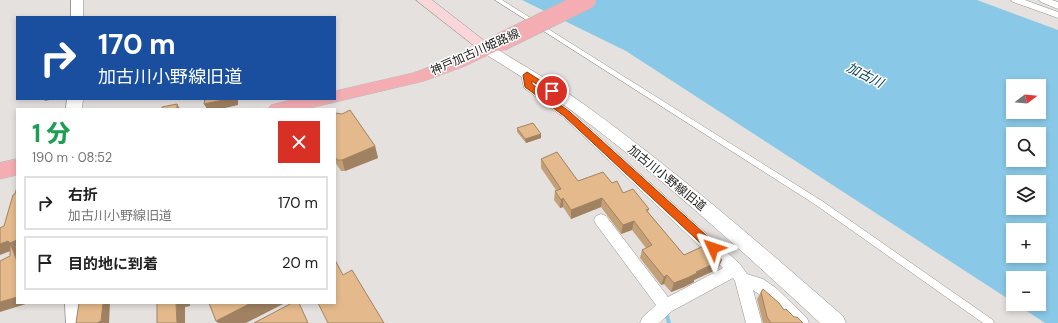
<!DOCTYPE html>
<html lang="ja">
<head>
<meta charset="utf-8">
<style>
  body { margin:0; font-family:"DM Sans","Noto Sans JP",sans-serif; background:#f2f2f2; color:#222; height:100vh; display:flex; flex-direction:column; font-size:15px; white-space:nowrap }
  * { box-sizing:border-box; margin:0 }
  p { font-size:13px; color:#767676 }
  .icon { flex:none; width:22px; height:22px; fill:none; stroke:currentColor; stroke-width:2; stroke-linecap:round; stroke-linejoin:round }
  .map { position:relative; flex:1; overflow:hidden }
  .sheet { position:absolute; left:16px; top:108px; width:320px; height:196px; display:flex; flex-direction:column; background:#fff; border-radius:0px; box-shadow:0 2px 6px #0003 }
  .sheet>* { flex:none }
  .banner { position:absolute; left:16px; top:16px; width:320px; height:84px; border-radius:0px; box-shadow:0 2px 6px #0003; background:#1a4fa0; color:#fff; overflow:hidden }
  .needle { width:26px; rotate:74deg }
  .buttons { position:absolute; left:1006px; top:79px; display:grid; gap:8px }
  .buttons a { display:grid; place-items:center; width:40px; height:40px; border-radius:0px; background:#fff; box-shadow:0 2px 6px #0003; font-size:20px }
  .pin { position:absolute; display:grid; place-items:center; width:34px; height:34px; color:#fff; margin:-17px; border:2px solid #fff; border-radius:50%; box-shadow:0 1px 4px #0007 }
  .me { position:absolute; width:44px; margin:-22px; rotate:312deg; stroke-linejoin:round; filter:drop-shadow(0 0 3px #0008) }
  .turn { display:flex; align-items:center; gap:14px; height:84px; padding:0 16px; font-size:18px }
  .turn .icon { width:52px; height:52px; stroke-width:2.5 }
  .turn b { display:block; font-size:28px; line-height:34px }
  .round { display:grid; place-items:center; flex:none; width:42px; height:42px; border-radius:0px; background:#f2f2f2 }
  .head { display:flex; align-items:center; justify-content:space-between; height:68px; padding:0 16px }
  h1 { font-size:24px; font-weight:800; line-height:30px; color:#1e9e55 }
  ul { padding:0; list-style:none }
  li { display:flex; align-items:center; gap:12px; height:54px; margin:0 8px 6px; padding:0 8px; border:2px solid #e0e0e0; border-radius:0px }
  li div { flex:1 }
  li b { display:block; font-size:15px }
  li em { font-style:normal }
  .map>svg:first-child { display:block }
</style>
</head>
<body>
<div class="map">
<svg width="1058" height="323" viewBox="0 0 1058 323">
  <rect width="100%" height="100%" fill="#e4e1de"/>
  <!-- water -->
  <path fill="#89c9e7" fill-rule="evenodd" d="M522,0H977L1058,30V323H1045L1016,304H1039V278H1013V302L626,51ZM1013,86H1039V112H1013ZM1013,134H1039V160H1013ZM1013,182H1039V208H1013ZM1013,230H1039V256H1013Z"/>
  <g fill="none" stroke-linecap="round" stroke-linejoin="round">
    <!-- stream -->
    <polyline stroke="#89c9e7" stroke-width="4" points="667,316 669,323"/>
    <defs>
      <polygon id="service" points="495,0 502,0 822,201 993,320 994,323 983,323 816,205"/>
      <g id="minor">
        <polygon points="1011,0 1025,0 1058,12 1058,18 1013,2"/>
        <polygon points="1039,0 1052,0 1058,2 1058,9 1041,2"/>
        <polygon points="527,72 531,73 534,84 571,111 740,264 747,274 763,279 776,288 807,318 809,323 790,323 764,298 753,290 762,323 746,323 735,281 733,278 672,311 659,323 640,323 642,318 656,305 596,224 594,220 596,216 601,214 606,216 668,297 723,268 563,117 524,88 521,75 523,73"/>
        <polygon points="65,303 81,303 82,323 66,323"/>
      </g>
      <g id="tertiary">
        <rect x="71" y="0" width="12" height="17"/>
        <path d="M487,45L492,46C522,65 553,82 582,103C673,168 758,242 843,316L846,323H820C740,249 659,175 571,110C542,89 512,71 482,52L480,49L482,46Z"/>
        <polygon points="67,99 83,99 82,109 66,109"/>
      </g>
      <polygon id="secondary" points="416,0 432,0 495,49 492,52 487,54 482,52"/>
      <g id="primary">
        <polygon points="501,37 507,38 509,42 507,46 465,66 424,81 306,109 268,109 271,105 295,99 335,99 335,91 413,73 453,58"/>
        <polygon points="17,159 17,175 0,179 0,163"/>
      </g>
    </defs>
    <!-- service casing -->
    <use href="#service" stroke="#94918e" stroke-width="1"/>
    <!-- minor casing -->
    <use href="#minor" stroke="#94918e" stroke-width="1"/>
    <!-- tertiary casing -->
    <use href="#tertiary" stroke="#94918e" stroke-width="1"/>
    <!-- secondary casing -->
    <use href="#secondary" stroke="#94918e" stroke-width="1"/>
    <!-- primary casing -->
    <use href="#primary" stroke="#bcbcbc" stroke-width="1"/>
    <!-- service -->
    <use href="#service" fill="#fff" fill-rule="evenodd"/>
    <!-- minor -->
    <use href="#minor" fill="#fff" fill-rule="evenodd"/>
    <!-- tertiary -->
    <use href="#tertiary" fill="#fff" fill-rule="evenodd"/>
    <!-- secondary -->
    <use href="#secondary" fill="#f9d6d9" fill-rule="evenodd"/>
    <!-- primary -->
    <use href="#primary" fill="#f3adb3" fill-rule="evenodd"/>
    <defs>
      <polyline id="primary-bridge" points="501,42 587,0"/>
    </defs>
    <!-- primary-bridge casing -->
    <use href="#primary-bridge" stroke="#bcbcbc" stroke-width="19" stroke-linecap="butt"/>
    <!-- primary-bridge -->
    <use href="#primary-bridge" stroke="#f3adb3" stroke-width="18"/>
  </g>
  <!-- wall -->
  <g fill="#c4a078">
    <polygon points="335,113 375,146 378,158 345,171 341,171 335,162"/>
    <polygon points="517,128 541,134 541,138 526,143 517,132"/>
    <polygon points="541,159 578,181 612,183 623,193 649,209 648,212 684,255 718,269 694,280 694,282 684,287 671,292 664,284 661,285 640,258 642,250 646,248 632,230 621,234 601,207 571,219 563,207 560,208 554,200 555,191 556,190 541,168"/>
    <polygon points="761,292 784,310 803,323 763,323 757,299"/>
  </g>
  <!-- shaded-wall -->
  <g fill="#a08262">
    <polygon points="44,99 54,99 45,101"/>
    <polygon points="228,99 238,99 238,105 221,109 207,109 204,104"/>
    <polygon points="177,104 180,109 177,109"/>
    <polygon points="541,134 541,138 526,143 525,139"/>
    <polygon points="375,146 378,158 345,171 342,160"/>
    <polygon points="563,198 563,207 560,208 561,200"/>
    <polygon points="602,198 601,207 571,219 571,210"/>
    <polygon points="634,221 632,230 621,234 623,225"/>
    <polygon points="17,240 17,249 10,243"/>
    <polygon points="8,241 17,249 17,261 13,250 0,255 0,244"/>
    <polygon points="722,260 718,269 694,280 694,282 684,287 671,292 674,283"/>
    <polygon points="667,275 664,284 661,285 664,277"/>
    <polygon points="17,297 17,303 29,303 0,312 0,302"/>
    <polygon points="103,303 110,303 109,323 97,323"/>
    <polygon points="176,303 190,303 190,306 185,307 185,323 177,323"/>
    <polygon points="251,303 285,303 246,323 218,323 216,321"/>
  </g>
  <!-- building -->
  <g fill="#e4ba8c" stroke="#a08262">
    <polygon points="205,99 228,99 204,104"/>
    <polygon points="177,104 177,109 162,109 162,107"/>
    <polygon points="350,110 375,146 342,160 337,160 335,157 335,113 342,114"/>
    <polygon points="533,123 541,134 525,139 517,128"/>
    <polygon points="557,152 578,181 603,172 612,183 617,181 623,193 633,189 649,209 646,210 684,255 708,244 722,260 696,272 697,273 687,278 674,283 667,275 664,277 642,250 652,245 634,221 623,225 602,198 571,210 563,198 561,200 555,191 561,189 541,159"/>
    <polygon points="17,187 17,240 10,243 8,241 0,244 0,228 4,226 13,195 15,194"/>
    <polygon points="10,243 17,261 17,297 0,302 0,261 10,256"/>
    <polygon points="335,260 343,275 352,270 384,323 328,323 318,303 335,303"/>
    <polygon points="763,289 779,303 784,310 786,309 794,317 797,317 803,323 771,323 767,317 761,292"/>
    <polygon points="79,303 103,303 101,321 97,323 76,323"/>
    <polygon points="157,303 176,303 177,323 157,323"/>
    <polygon points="209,303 251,303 216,321"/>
    <polygon points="292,303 299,303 308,323 254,323"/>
  </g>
  <!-- route -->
  <polygon fill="#ea580c" stroke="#983908" points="527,72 554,89 554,93 549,93 532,81 532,84 570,112 717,245 718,248 717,251 713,252 709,251 564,116 525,87 523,75"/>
  <g text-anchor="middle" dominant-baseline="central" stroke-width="3" stroke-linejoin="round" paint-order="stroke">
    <!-- street labels -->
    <g font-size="12" fill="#21201f" stroke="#fff">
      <text transform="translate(475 52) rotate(-24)">神戸加古川姫路線</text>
      <text transform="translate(667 178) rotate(39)">加古川小野線旧道</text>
    </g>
    <!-- water labels -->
    <g font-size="13" font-style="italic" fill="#033d52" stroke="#fff">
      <text transform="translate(865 75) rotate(27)">加古川</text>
    </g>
  </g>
</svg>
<div class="buttons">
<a><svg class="needle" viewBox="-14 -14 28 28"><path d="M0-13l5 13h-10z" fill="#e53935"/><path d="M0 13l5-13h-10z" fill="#767676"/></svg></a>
<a><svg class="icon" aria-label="search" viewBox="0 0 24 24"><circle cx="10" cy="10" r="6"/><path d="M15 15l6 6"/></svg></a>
<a><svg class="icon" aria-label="layers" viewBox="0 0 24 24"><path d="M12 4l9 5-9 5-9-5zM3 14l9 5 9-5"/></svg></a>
<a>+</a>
<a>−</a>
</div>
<div class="pin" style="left:552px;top:91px;background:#d93025"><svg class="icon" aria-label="arrive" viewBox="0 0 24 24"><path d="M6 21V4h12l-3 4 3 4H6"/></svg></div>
<svg class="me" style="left:713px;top:248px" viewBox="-20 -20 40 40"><path d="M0-17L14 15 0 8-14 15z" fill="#ea580c" stroke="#fff" stroke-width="4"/></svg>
<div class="banner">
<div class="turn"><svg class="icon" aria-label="right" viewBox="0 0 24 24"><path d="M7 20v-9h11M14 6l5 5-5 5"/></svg><div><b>170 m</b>加古川小野線旧道</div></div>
</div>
<section class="sheet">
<div class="head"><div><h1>1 分</h1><p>190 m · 08:52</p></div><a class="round" style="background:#d93025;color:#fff"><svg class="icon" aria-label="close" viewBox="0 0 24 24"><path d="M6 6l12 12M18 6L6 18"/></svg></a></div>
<ul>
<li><svg class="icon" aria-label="right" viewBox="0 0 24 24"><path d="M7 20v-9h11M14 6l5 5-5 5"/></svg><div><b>右折</b><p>加古川小野線旧道</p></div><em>170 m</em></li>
<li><svg class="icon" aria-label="arrive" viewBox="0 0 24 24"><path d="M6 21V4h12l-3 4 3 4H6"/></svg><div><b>目的地に到着</b></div><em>20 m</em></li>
</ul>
</section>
</div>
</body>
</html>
